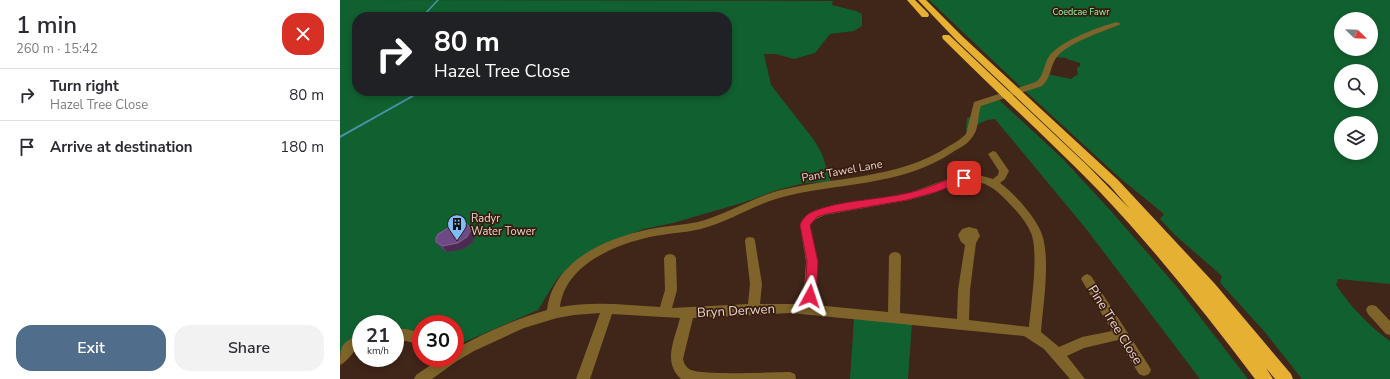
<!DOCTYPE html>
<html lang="en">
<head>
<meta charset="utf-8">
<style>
  body { margin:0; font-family:"Nunito Sans",sans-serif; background:#f2f2f3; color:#2b2b33; height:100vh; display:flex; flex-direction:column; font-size:15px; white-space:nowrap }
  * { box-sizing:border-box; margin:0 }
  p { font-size:13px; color:#7c7c81 }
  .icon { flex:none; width:22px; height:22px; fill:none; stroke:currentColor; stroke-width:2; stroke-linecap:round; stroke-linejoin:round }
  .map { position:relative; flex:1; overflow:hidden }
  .panel { display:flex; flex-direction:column; background:#fff; width:340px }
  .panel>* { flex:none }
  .banner { position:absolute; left:12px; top:12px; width:380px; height:84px; border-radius:16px; box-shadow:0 2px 6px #0003; background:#202124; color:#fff; overflow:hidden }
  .needle { width:26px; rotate:113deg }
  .tools { position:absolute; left:994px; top:12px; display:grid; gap:8px }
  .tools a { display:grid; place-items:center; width:44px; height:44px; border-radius:50%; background:#fff; box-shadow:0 2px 6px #0003; font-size:20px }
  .speed { position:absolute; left:12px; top:315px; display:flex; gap:8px; font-size:20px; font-weight:700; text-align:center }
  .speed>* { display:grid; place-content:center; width:52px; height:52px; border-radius:50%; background:#fff; box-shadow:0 2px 6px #0003; line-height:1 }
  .speed small { font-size:10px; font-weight:400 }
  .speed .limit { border:6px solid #d22; background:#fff; color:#111 }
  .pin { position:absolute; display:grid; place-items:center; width:34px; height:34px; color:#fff; margin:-17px; border-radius:8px; box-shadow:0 2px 6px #0006 }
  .me { position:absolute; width:44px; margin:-22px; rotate:5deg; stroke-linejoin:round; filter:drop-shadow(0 0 3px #0008) }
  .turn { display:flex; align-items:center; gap:14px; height:84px; padding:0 16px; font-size:18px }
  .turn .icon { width:52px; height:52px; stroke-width:2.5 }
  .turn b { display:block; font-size:28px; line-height:34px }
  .round { display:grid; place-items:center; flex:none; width:42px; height:42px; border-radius:16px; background:#f2f2f3 }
  .head { display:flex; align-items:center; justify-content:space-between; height:68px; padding:0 16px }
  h1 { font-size:24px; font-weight:600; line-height:30px }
  .primary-button { display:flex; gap:8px; margin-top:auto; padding:8px 16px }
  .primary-button a { flex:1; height:46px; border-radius:16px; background:#506d8c; color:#fff; font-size:16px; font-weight:600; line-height:46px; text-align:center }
  .primary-button a+a { background:#f2f2f3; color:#2b2b33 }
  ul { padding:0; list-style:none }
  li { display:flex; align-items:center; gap:12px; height:52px; padding:0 16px; border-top:1px solid #e1e1e2 }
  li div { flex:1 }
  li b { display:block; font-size:15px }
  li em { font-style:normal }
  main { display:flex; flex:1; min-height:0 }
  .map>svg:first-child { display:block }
</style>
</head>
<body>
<main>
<section class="panel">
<div class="head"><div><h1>1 min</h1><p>260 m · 15:42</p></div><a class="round" style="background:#d93025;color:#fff"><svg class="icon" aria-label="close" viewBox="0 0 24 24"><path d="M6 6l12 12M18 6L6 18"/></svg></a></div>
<ul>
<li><svg class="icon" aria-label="right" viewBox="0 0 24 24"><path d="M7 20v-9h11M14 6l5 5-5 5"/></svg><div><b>Turn right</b><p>Hazel Tree Close</p></div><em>80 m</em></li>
<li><svg class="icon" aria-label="arrive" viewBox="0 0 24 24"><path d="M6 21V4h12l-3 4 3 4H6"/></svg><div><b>Arrive at destination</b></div><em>180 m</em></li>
</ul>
<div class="primary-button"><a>Exit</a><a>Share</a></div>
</section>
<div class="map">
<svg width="1050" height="379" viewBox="0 0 1050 379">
  <rect width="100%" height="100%" fill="#402519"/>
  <!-- green -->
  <g fill="#11602f" fill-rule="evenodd">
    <path d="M0,0L493,1L492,5L516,11L522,14V26L514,31L490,34L475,53L454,59L436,54H424L431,85L474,140L482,154L491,182L465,183L437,190L405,202L333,223L304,229L272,241L231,265L217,279L198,310L115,346V324H81V333L75,331H55V324H21V334L8,343L0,353ZM17,17H387V91H17Z"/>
    <path d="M589,0H1050V284L998,279L996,285C1010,306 1029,326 1050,341V379H962L924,331L883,286L880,282L882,276L835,235L820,219L824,214L780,178L684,90ZM1001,19H1031V49H1001ZM713,57L727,58V59L740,63V66L737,68L738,74L731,79L707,74ZM1001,71H1031V101H1001ZM1001,123H1031V153H1001Z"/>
    <path d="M657,98L723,159L771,211L837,287L908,379H860L747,230L655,119C645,120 639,122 633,130H626L627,118L633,116L644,101Z"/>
    <polygon points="514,319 572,323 568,379 510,379"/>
  </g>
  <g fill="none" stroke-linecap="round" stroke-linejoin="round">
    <!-- stream-far1 -->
    <g stroke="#4994a7" stroke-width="1.5">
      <polyline points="82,17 98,0"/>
      <polyline points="69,98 82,91"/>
    </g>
    <!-- stream -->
    <polyline stroke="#4994a7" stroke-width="2" points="0,137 71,97"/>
    <!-- minor -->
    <g fill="#7e642a" fill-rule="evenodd">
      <path d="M777,22L781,24L779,25C762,32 727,43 716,58C710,67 711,78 702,86L641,106C637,117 640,130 630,140C626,145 619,148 613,152C562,187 497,182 439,198C412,206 388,222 361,229C344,233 327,233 310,237C274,245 225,265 220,307C254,301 286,305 320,307L325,290L324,258L326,255L330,254L334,255L336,258L337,290L332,308L408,304L410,284L405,241L406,238L410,237L414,238L415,241L422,284L420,304H463L466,262L460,225L465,217L475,210L569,193L619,175L635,174L653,179L658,175L659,171L648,154L653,151L656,152L669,171L665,179L660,183C675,194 699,220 703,238C710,264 703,305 701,332L719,347L742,337L772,331L741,279L743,276L747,274L751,276L809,366L811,370L809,374L804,376L799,374L778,340L744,348L727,356L745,379H730L704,349L684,336L451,313L353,318L343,359C344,363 345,366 349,369C359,376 433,372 450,372L455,374L456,379H341C322,362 335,339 340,318L272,314L250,379H236L260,313L234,315L217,318L184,328L134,351L117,361L92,379H74L76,375L101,358H115V349C144,333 175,319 207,310C213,260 267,238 310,229C326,226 342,225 358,222C385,215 410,199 437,191C494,176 558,180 609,146C615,143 621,139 626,134L634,102L696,82C705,75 703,64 710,55C723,40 758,27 777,22ZM625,181C644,180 655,188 667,201C676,210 686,221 691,233C699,251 691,305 689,327L629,320L630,290L636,243L640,236L637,229L629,227L622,229L618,235L621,242L625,245L618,290L617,319L560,313L561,256L559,253L555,252L551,253L549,256L548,312L475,305L478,262L470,225L474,220L485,215L569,200L591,194Z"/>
      <polygon points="1032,305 1036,306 1050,321 1050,335 1046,334 1028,314 1026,310 1028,306"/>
      <polygon points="55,329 66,329 81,333 81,345 66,341 55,341"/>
      <path d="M21,334V346C12,351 9,361 0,365C0,345 2,342 21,334Z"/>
    </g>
    <!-- highway -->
    <g fill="#e6b133" fill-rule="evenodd">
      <polygon points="567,0 575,0 588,13 589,15 588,17 582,17"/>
      <path d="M578,0H586L623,37L778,180L875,284L951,374L953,379H935L926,368L933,379H915C866,314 815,250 759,191C708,139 654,90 603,39L602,37L603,35H609L748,166L790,209L770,186L617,41Z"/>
    </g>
  </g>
  <!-- wall -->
  <polygon fill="#5e397d" points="128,225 135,236 132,243 123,249 107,252 101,248 96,242"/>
  <!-- shaded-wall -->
  <polygon fill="#4c2a51" points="128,225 135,236 132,243 123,249 107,252 103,246"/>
  <!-- building -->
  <polygon fill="#6d4a86" stroke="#816091" points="124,223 128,225 131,230 127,237 118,243 103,246 96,242 96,238 98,234 113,225"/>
  <!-- route -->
  <path fill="#e11d48" stroke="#92132f" d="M624,174L628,178L627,180L596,192L567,200L486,214L477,217L470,225L478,262L476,296L474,299L470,301L467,299L465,296L467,262L460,225C462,219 467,214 472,212C498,200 540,200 568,193C587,189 605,180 624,174Z"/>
  <!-- icons -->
  <defs>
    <symbol id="building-pin" viewBox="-11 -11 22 30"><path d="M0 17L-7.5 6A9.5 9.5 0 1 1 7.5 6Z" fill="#7ebdf9" stroke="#361b0f"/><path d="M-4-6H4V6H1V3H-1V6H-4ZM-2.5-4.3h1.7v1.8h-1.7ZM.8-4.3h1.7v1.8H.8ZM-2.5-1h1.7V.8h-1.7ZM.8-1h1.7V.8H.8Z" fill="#111"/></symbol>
  </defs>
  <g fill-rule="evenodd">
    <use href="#building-pin" x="106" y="213" width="22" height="30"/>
  </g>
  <g text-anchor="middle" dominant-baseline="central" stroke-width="3.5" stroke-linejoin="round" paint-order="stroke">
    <!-- far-park labels -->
    <g font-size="9" fill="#8cfca9" stroke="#361b0f">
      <text x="741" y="12">Coedcae Fawr</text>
    </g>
    <!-- street labels -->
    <g font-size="11" fill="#e9d6cf" stroke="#361b0f">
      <text transform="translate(502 171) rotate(-10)">Pant Tawel Lane</text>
    </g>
    <!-- poi labels -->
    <g font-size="11" fill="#e9d6cf" stroke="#361b0f" text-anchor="start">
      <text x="131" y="218">Radyr<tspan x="131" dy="13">Water Tower</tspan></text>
    </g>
    <!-- near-street labels -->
    <g font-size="13" fill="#e9d6cf" stroke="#361b0f">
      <text transform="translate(396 311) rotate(-3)">Bryn Derwen</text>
      <text transform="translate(775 325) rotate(58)">Pine Tree Close</text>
    </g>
  </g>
</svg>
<div class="tools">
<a><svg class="needle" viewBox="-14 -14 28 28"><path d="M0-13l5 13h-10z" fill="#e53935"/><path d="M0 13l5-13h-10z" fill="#7c7c81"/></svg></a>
<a><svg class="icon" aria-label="search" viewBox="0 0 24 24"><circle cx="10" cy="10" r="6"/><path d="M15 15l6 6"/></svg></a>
<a><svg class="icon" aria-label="layers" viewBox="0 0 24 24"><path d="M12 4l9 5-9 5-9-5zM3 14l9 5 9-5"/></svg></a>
</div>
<div class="speed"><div>21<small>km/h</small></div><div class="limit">30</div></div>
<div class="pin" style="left:624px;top:178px;background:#d93025"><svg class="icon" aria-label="arrive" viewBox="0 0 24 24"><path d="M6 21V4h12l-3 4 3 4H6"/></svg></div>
<svg class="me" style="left:470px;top:296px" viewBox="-20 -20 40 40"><path d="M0-17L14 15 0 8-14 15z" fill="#e11d48" stroke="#fff" stroke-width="4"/></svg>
<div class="banner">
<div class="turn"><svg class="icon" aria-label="right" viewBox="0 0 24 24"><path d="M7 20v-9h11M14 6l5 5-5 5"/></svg><div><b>80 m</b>Hazel Tree Close</div></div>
</div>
</div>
</main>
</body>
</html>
